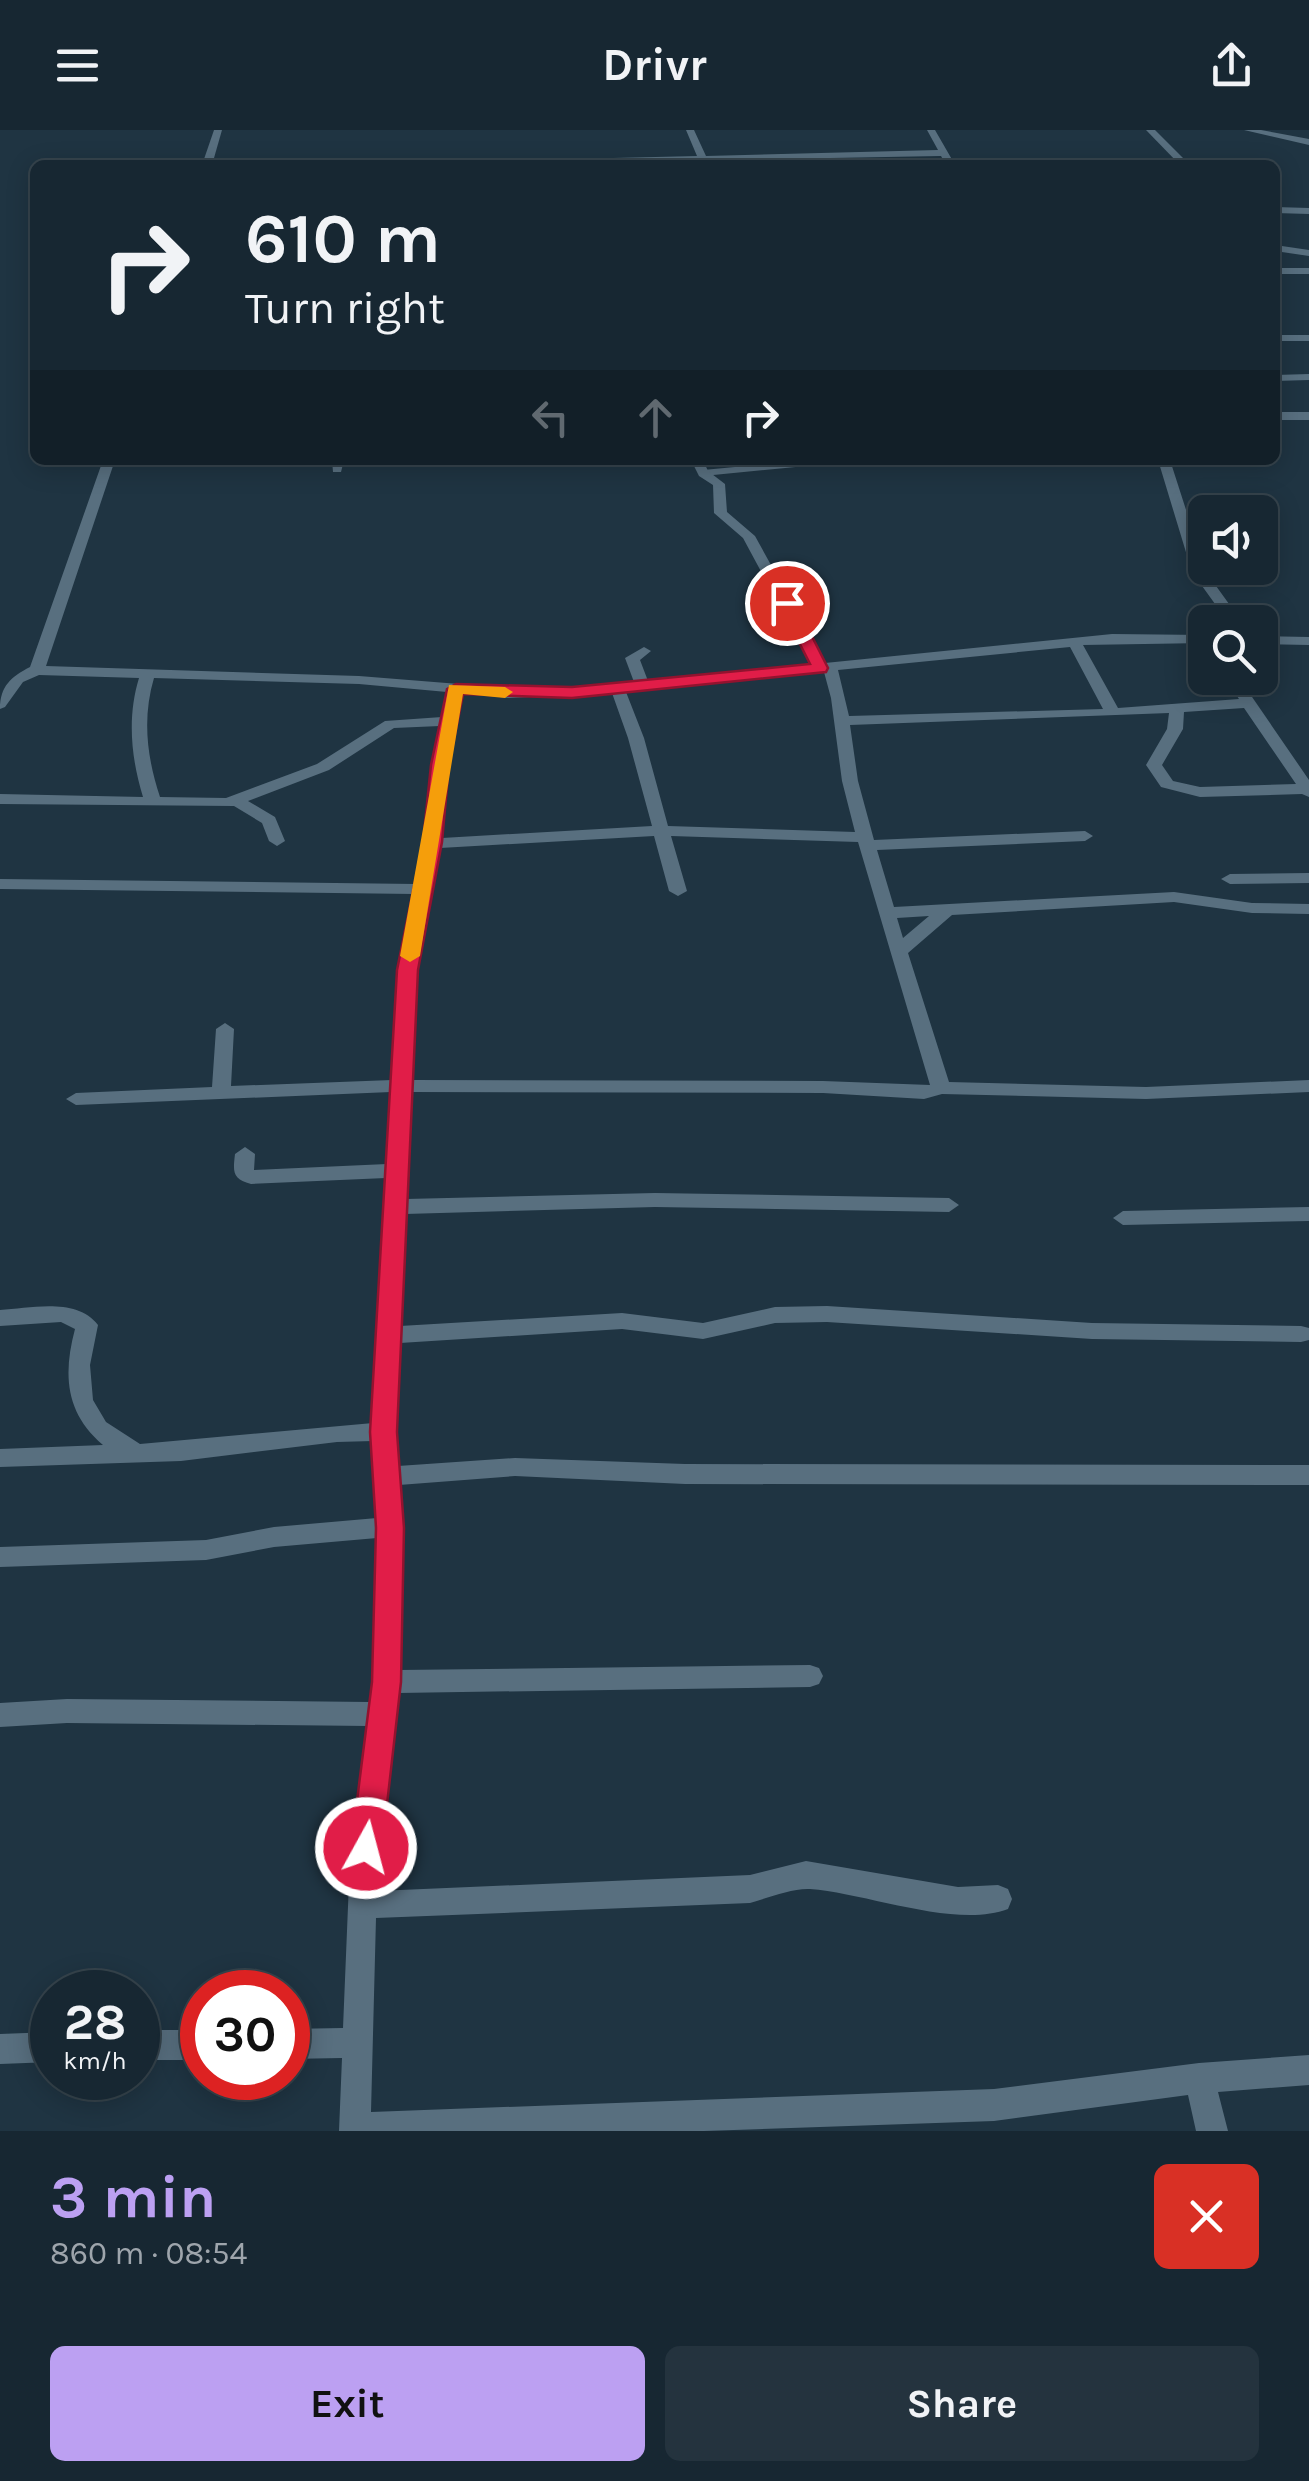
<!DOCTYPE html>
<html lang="en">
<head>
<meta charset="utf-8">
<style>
  body { margin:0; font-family:Karla,sans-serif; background:#24333e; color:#f1f3f6; height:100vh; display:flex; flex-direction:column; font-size:38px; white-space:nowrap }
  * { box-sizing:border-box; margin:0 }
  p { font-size:32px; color:#9ea5ac }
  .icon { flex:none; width:55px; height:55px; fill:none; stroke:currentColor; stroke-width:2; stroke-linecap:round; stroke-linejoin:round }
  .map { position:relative; height:2001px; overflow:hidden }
  .panel { display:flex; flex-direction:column; background:#172732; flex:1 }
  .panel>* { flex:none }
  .banner { position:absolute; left:30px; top:30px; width:1250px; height:305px; border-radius:15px; box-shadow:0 5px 25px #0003,0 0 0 2px #36444d; background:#172732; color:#f1f3f6; overflow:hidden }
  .tools { position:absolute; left:1188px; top:365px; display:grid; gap:20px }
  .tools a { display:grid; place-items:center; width:90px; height:90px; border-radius:15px; background:#172732; box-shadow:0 5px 25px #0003,0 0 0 2px #36444d; font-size:50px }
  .speed { position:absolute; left:30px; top:1840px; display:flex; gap:20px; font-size:50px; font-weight:700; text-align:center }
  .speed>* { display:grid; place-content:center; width:130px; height:130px; border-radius:50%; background:#172732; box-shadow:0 5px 25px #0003,0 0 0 2px #36444d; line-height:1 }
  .speed small { font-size:25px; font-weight:400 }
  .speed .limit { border:15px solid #d22; background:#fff; color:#111 }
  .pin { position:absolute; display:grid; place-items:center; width:85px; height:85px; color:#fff; margin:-42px; border:5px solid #fff; border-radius:50%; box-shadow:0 2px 10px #0007 }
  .me { position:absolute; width:110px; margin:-55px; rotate:7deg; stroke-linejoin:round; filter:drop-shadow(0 0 8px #0008) }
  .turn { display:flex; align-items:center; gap:35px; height:210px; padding:0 50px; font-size:45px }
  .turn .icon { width:130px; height:130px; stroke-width:2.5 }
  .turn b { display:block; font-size:70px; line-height:85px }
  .lanes { display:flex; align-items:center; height:95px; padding:0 50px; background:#0003; justify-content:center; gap:50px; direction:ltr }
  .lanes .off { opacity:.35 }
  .round { display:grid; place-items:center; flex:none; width:105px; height:105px; border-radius:15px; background:#24333e }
  .head { display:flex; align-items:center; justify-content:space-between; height:170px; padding:0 50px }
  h1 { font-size:60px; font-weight:700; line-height:75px; color:#bca0f2 }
  .primary-button { display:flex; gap:20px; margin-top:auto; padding:20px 50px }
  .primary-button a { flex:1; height:115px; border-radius:15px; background:#bca0f2; color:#111; font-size:40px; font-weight:700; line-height:115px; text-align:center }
  .primary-button a+a { background:#24333e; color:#f1f3f6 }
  header { display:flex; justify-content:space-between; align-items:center; height:130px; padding:0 50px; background:#172732; font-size:45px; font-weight:700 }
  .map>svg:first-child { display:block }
</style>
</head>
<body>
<header><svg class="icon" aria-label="menu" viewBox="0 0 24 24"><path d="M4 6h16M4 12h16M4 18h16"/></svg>Drivr<svg class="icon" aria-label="share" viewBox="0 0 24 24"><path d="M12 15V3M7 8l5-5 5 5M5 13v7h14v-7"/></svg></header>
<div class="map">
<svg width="1309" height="2001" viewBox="0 0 1309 2001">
  <rect width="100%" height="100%" fill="#1f3442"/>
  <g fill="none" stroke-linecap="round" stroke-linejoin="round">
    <!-- pedestrian -->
    <polygon fill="#586f7f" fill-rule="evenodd" points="808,330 842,330 837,333 703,346 698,343 703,340"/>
    <!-- minor -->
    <g fill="#586f7f" fill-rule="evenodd">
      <polygon points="214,0 222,0 212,35 202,35"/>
      <polygon points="686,0 694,0 706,26 938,20 927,0 935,0 954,33 946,35 941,26 441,35 446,32 697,26"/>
      <polygon points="1146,0 1155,0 1190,35 1180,35"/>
      <polygon points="1244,0 1261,0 1309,9 1309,15"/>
      <polygon points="1275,77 1309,78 1309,84 1275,83"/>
      <polygon points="1275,115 1309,120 1309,126 1275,121"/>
      <rect x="1275" y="138" width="34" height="6"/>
      <rect x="1275" y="205" width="34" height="6"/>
      <polygon points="1309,244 1309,250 1275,251 1275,245"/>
      <rect x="1275" y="282" width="34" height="8"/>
      <path d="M103,330H115L46,536L359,546L509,558H572L634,552L625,528L644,517L651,521L640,530L648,551L811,534L743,408L714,383L713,355L699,346L691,330H703L708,341L725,354L727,382L755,406L825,533L1112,504L1205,505V513L1083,515L1118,578L1239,569L1225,548H1239L1309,650V667L1302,664L1200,667L1161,657L1146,635L1167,599L1169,583L850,595L858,651L874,710L1085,701L1093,706L1085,711L877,720L894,777L1174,762L1252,773L1309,774V784L1252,783L1174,772L952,785L908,823L949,952L1146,957L1309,950V962L1146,969L942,964L924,969L823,963L411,962L407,1035L410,1040L406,1069L655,1063L949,1068L959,1075L949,1082L655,1077L405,1084L400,1196L622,1183L703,1193L775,1177L827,1176L1092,1193L1301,1196L1309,1198V1210L1301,1212L1092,1209L827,1192L775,1193L703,1209L622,1199L400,1213L396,1302L398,1336L515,1328L685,1334L1309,1335V1355L685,1354L515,1346L399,1355L402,1397L399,1540L810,1535L819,1538L823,1546L819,1554L810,1557L398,1563L377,1761L750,1745L806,1731L958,1757L998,1755L1008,1759L1012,1769L1008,1779C956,1799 866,1763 810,1759C792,1758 768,1768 750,1773L376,1788L371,1982L994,1959L1199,1933L1309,1925V1955L1218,1962L1228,2001H1196L1188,1965L994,1991L704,2001H339L342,1928L288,1929V1899L343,1898L349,1752L368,1596L67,1593L0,1597V1573L67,1569L370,1572L373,1552L377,1408L274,1417L206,1430L0,1437V1417L206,1410L274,1397L377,1388L373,1311L337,1312L181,1331L0,1337V1319L103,1315C65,1283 63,1244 75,1199L61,1192L0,1196V1180C31,1178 77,1167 98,1195L90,1235L93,1270L106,1292L140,1314L373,1293L386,1048L251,1054C232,1049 233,1042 235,1024L245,1017L255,1024L254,1040L387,1034L391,962L76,975L66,969L76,963L212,957L216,899L225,893L234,899L231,956L392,950L398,839L414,764L0,759V749L416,754L440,596L394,598L329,640L248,671L275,687L285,711L277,716L269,711L262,693L234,676L0,674V664L143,667C131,628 127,587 139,548L39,545L23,552L5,577L0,579C0,556 11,547 30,537ZM1070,517L1103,579L849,586L838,540ZM824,542L831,568L842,651L855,702L668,696L644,608L626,562ZM154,548L359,554L447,562L442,587L385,591L317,634L226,668L160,667C147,628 142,588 154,548ZM462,563L509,568L612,563L628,608L652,696L442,708L448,635ZM1244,578L1296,654L1200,657L1173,651L1162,635L1183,599L1184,582ZM654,706L669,761L678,766L687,761L671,706L858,712L930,955L823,951L411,950L416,839L440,718ZM929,786L903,808L897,788Z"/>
      <polygon points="332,330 344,330 341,342 333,342"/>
      <polygon points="1158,330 1170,330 1206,442 1242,492 1228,492 1192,442"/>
      <polygon points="1260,506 1309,507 1309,515 1260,514"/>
      <polygon points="1309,743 1309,753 1230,754 1221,749 1230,744"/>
      <polygon points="1309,1077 1309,1091 1123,1095 1113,1088 1123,1081"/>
      <rect x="138" y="1900" width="64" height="30"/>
      <polygon points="52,1902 52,1932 0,1934 0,1904"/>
    </g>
  </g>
  <!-- route -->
  <polygon fill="#e11d48" stroke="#92132f" stroke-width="2.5" points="787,468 795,473 828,538 826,542 572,568 463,564 449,635 442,712 418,840 397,1302 404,1398 401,1552 382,1718 378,1729 366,1734 355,1729 351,1718 372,1552 376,1398 370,1302 397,840 423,712 431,635 447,559 456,554 572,557 810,534 779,473"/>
  <!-- slow -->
  <polygon fill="#f59e0b" points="449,555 505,557 513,562 505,568 463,564 420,826 410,832 400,826"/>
</svg>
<div class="tools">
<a><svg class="icon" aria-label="sound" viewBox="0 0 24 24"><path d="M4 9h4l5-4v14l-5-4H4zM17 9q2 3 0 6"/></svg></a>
<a><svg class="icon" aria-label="search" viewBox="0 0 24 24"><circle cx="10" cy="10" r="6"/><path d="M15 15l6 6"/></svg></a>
</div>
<div class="speed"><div>28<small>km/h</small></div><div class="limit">30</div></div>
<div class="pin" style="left:787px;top:473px;background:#d93025"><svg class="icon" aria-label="arrive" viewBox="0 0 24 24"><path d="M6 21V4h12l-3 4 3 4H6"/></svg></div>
<svg class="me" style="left:366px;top:1718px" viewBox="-20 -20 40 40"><circle r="17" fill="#e11d48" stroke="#fff" stroke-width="3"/><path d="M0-11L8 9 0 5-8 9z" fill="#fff"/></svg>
<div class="banner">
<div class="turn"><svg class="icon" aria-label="right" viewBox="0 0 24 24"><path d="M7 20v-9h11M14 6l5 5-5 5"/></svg><div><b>610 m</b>Turn right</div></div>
<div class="lanes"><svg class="icon off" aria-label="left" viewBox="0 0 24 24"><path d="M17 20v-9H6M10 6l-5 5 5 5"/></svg><svg class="icon off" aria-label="ahead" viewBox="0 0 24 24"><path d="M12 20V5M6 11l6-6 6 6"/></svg><svg class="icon" aria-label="right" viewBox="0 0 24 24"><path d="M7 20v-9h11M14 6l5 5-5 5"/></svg></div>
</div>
</div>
<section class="panel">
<div class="head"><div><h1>3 min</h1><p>860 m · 08:54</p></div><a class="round" style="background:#d93025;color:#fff"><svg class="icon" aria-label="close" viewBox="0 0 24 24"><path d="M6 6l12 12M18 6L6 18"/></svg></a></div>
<div class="primary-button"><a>Exit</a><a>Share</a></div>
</section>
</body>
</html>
